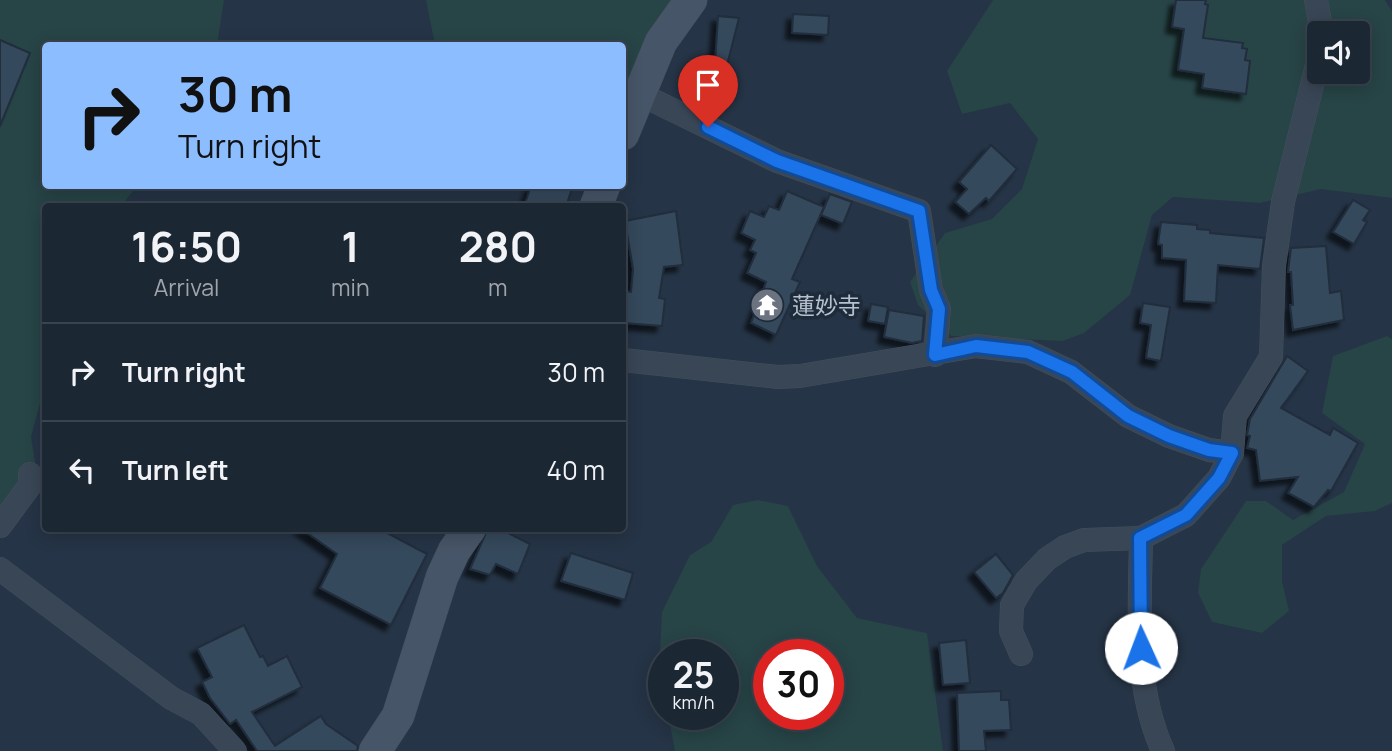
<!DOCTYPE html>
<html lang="en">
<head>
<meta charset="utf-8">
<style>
  body { margin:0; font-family:Manrope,"Noto Sans JP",sans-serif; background:#252f3c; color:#f1f3f6; height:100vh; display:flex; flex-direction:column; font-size:26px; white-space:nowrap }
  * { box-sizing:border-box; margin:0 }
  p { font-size:23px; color:#a0a5ac }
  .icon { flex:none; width:38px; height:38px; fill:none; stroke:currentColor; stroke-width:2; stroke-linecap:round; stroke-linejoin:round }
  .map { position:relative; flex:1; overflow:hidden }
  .panel { position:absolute; left:42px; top:203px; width:584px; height:329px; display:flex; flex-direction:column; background:#1c2734; border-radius:7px; box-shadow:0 4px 18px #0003,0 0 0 2px #3a444f }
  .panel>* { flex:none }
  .guide { position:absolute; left:42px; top:42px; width:584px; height:147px; border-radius:7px; box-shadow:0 4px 18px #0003,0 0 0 2px #3a444f; background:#8bbdff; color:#111; overflow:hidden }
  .buttons { position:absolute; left:1307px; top:21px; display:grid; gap:14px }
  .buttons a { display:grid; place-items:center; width:63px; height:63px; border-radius:7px; background:#1c2734; box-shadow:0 4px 18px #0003,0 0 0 2px #3a444f; font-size:35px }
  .speed { position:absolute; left:648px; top:639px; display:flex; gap:14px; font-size:35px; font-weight:700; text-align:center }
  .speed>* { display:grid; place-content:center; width:91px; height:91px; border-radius:50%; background:#1c2734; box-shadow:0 4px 18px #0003,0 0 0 2px #3a444f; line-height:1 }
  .speed small { font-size:18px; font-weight:400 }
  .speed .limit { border:10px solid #d22; background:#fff; color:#111 }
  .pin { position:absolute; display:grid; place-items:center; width:60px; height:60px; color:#fff; margin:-72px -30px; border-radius:50% 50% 50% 0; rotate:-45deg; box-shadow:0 0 7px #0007 }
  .pin .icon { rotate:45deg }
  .me { position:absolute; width:77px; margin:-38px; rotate:358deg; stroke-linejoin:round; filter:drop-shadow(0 0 5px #0008) }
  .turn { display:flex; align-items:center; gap:24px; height:147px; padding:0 21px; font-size:32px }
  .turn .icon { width:91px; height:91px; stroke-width:2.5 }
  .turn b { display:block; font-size:49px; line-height:60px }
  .eta { display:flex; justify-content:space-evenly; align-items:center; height:119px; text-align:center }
  .eta b { font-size:42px; font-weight:700; line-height:49px }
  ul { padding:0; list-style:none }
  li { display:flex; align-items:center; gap:21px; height:98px; padding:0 21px; border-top:2px solid #3a444f }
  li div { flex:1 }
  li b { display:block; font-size:26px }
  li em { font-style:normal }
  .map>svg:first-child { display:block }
</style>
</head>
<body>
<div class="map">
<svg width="1392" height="751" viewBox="0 0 1392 751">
  <defs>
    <filter id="shadow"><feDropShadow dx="-6" dy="6" stdDeviation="2" flood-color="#0009"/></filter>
  </defs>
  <rect width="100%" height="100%" fill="#253446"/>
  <!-- green -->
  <g fill="#274446" fill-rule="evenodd">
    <polygon points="0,0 224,0 217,45 46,46 46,186 137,186 121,206 46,206 45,384 31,437 39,487 3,538 0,535"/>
    <polygon points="426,0 679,0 624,93 623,46 435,45"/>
    <path d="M993,0H1385L1392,11V198L1321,189L1260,203L1173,197L1152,215L1130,295L1084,333L1063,341L951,336L918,305L910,282L945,233L992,219L1022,189L1038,139L1010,103L962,114L947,71ZM1320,33H1358V72H1320Z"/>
    <polygon points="1387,336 1392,339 1392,503 1375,511 1326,516 1282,545 1282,581 1289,611 1262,633 1212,622 1198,593 1201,569 1246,501 1266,501 1293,520 1344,492 1365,444 1322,413 1333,356"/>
    <path d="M758,500L788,506L817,566L857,618L927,633L943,751H675L668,714H723V654H663V691L659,668L662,612L690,555L711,542L733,505ZM828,654V714H768V654Z"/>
  </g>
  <!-- building -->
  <g fill="#36485c" stroke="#202d3c" stroke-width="2" filter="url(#shadow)">
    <polygon points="1176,0 1206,0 1205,4 1208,5 1203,38 1243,43 1242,48 1247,49 1245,60 1250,61 1246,94 1202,88 1204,74 1178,70 1184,29 1172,27"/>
    <polygon points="793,14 829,16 828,35 792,33"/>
    <polygon points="718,16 739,18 723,81 714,79"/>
    <polygon points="0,40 30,53 0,126"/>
    <polygon points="991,145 1017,169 989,201 986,198 969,214 955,202 967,189 959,182"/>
    <polygon points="531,186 573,186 566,206 524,206"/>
    <polygon points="787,191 824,207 792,279 800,282 776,335 751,323 766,282 747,273 756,253 750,250 755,240 741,233 750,211 764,217 769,206 779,210"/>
    <polygon points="830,194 852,202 843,224 821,215"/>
    <polygon points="1353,200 1370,210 1363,220 1367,222 1354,244 1333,232"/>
    <polygon points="676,211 683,265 664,267 659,298 665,299 662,326 623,323 623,291 631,292 633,269 625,221"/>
    <polygon points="1161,222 1197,225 1197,229 1210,230 1210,233 1264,238 1260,269 1218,265 1216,303 1184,301 1186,260 1162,258 1162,245 1158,244"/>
    <polygon points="1326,246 1330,293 1341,291 1344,320 1293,330 1290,305 1293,305 1291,272 1288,272 1291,248"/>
    <polygon points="1143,303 1170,307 1161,361 1146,358 1151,325 1140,323"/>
    <polygon points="871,304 888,307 885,324 868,321"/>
    <polygon points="889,310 924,316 922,341 912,343 884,337"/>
    <polygon points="1287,356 1308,371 1281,408 1330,435 1333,428 1358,443 1331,491 1328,490 1314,507 1288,493 1298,477 1260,481 1256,450 1247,448 1250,436 1247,435 1250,419"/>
    <polygon points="300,528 378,528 427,554 391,625 320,588 337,554"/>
    <polygon points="488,528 498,528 530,544 518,574 496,564 490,575 470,569"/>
    <polygon points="571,553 633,573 625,600 561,581"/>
    <polygon points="996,554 1013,575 1003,593 996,598 974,572"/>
    <polygon points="244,625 260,657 263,656 268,666 287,656 302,687 252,712 275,746 321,716 326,724 358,746 357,751 257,751 236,720 230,724 210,698 202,682 212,677 197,648"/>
    <polygon points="966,640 970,683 943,685 939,643"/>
    <polygon points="1001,691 1001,700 1009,700 1011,730 984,731 986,751 959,751 957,693"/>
  </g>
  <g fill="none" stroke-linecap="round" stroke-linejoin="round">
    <defs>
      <g id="street">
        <polyline points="1316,0 1322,33"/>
        <polyline points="638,93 777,161 919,211 931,290 939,309 935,355"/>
        <polyline points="623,360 778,377 800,376 976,346 1028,352 1071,372 1128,416 1169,436 1209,450 1232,453"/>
        <polyline points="0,526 31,484 30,474"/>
        <path d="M1141,538C1140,609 1133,685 1163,751"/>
        <polyline points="0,569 171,698 201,714 235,751"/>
        <polyline points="1021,654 1011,631 1012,605 1026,581 1047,559 1065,547 1084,540 1141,538 1186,515 1219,478 1232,453 1235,416 1271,357 1274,266 1283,202 1320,53"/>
      </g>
      <g id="secondary">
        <polyline points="623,134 661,42 691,0"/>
        <polyline points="596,206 604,186"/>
        <polyline points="375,751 398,716 442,577 454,551 470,528"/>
      </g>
    </defs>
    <!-- street casing -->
    <use href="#street" stroke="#434f5e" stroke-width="24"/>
    <!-- secondary casing -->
    <use href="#secondary" stroke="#434f5e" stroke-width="33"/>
    <!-- street -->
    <use href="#street" stroke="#394655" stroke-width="23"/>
    <!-- secondary -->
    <use href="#secondary" stroke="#475568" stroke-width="32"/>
  </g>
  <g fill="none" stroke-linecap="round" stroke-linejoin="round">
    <defs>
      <polyline id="route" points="708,127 777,161 919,211 931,290 939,309 935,355 976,346 1028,352 1072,372 1128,416 1169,436 1209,450 1232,453 1219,478 1186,515 1140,538 1141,648"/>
    </defs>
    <!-- route casing -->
    <use href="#route" stroke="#114b97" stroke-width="18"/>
    <!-- route -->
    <use href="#route" stroke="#1a73e8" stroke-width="12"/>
  </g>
  <!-- icons -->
  <defs>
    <symbol id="temple-disc" viewBox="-11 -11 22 22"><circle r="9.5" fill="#6b7280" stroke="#1e2b3a"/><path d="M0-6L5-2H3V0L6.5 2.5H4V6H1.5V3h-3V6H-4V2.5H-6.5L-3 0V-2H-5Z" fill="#fff"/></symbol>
  </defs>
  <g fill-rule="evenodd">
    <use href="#temple-disc" x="748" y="286" width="38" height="38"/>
  </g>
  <g text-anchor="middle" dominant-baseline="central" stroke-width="7" stroke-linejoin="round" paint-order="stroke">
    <!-- poi labels -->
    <g font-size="23" fill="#b7c1ce" stroke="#1e2b3a" text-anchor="start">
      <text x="792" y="305">蓮妙寺</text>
    </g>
  </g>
</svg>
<div class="buttons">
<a><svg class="icon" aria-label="sound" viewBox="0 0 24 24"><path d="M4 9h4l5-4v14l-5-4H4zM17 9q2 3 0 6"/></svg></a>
</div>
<div class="speed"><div>25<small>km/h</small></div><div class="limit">30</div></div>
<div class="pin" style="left:708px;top:127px;background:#d93025"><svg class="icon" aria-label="arrive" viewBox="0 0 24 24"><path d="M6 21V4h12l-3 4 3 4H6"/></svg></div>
<svg class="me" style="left:1141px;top:648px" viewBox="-20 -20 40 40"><circle r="19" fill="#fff"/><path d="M0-13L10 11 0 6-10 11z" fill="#1a73e8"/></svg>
<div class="guide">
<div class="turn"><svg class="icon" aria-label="right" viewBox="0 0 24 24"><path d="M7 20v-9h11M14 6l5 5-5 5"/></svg><div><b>30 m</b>Turn right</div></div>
</div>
<section class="panel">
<div class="eta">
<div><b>16:50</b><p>Arrival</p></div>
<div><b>1</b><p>min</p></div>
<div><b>280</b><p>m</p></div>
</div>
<ul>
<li><svg class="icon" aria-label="right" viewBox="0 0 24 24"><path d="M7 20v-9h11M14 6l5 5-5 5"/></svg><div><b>Turn right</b></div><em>30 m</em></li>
<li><svg class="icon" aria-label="left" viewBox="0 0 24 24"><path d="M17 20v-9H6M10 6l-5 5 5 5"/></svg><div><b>Turn left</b></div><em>40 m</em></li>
</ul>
</section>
</div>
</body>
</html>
